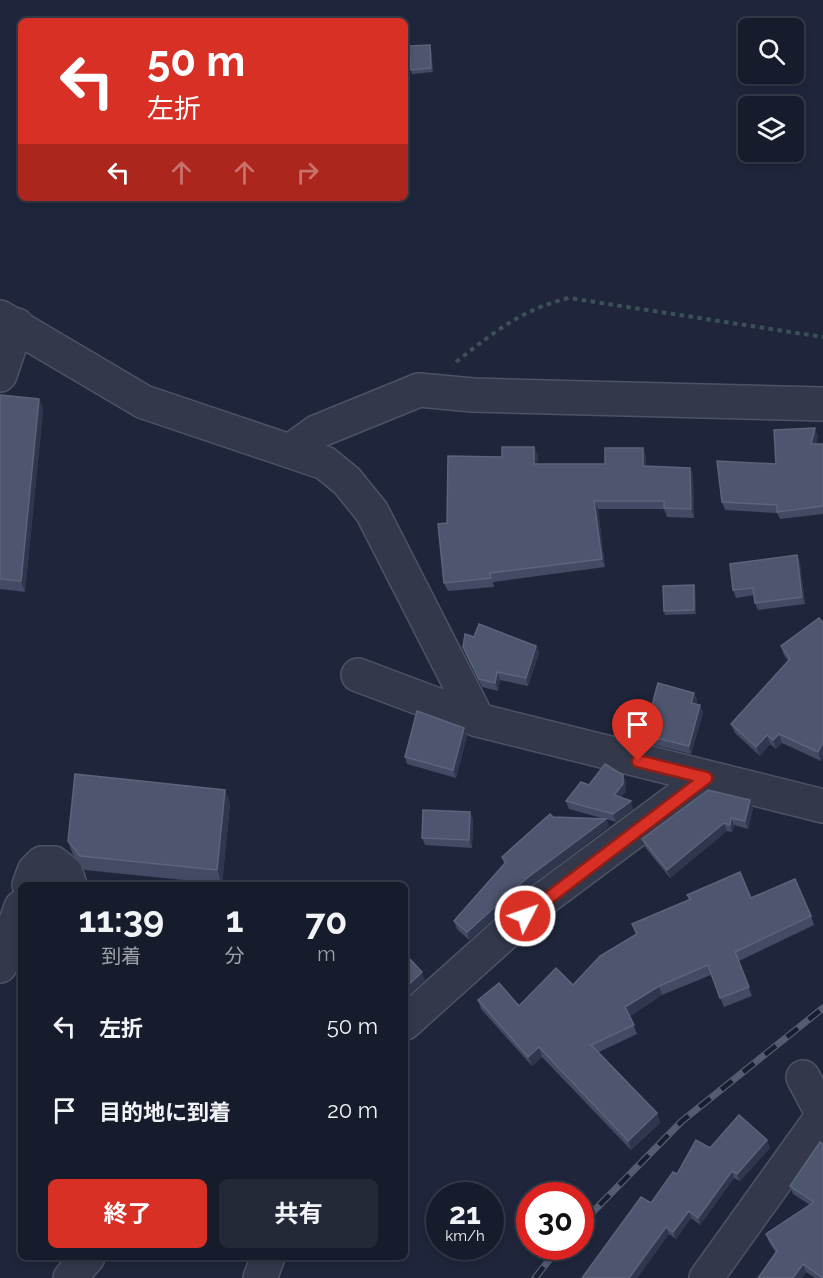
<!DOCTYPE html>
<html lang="ja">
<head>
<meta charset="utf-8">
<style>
  body { margin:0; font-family:Raleway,"Noto Sans JP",sans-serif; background:#242938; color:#f1f3f6; height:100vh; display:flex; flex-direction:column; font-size:22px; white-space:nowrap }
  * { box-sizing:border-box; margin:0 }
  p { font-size:20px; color:#9ea1a9 }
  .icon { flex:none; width:33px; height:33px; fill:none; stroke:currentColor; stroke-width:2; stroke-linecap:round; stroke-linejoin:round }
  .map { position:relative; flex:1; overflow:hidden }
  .details { position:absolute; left:18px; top:882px; width:390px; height:378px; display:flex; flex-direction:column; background:#171c2c; border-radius:9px; box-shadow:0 3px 9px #0003,0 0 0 2px #363a48 }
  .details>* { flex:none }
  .banner { position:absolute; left:18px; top:18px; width:390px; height:183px; border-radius:9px; box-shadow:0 3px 9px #0003,0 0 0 2px #363a48; background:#d93025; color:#fff; overflow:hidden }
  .tools { position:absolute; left:738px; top:18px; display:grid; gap:12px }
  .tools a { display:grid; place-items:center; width:66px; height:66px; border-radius:9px; background:#171c2c; box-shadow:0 3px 9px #0003,0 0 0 2px #363a48; font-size:30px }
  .speed { position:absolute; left:426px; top:1182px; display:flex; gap:12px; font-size:30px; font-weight:700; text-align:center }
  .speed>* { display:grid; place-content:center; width:78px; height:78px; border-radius:50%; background:#171c2c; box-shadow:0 3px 9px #0003,0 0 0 2px #363a48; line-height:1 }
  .speed small { font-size:15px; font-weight:400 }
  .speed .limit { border:9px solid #d22; background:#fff; color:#111 }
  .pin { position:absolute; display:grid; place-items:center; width:51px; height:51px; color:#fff; margin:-62px -26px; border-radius:50% 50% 50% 0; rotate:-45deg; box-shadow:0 0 6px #0007 }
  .pin .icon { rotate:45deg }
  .me { position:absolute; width:66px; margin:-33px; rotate:49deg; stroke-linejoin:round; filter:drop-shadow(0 0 4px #0008) }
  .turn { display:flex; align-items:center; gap:21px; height:126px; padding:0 30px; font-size:27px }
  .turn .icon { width:78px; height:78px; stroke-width:2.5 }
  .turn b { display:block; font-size:42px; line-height:51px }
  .lanes { display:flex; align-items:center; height:57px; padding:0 30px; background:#0003; justify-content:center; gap:30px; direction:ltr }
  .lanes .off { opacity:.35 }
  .eta { display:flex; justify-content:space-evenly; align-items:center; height:102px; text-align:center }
  .eta b { font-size:36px; font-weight:700; line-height:42px }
  .primary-button { display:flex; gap:12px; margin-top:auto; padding:12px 30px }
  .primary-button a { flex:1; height:69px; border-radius:9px; background:#d93025; color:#fff; font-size:24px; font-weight:700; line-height:69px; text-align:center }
  .primary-button a+a { background:#242938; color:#f1f3f6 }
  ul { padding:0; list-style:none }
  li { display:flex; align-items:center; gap:18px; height:84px; padding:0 30px }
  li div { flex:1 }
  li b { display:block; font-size:22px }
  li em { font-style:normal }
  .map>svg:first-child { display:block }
</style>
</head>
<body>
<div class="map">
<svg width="823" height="1278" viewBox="0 0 823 1278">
  <rect width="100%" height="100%" fill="#1f263b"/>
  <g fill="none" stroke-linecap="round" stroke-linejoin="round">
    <defs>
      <g id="minor">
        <polyline points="0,375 17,325"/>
        <polyline points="290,451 316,432 419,390 473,395 823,404"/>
        <polyline points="358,675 478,720"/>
        <polyline points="29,885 34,871 42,863 54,863 66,873 70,885"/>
        <polyline points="0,966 21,907"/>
        <polyline points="405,1023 542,900 706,778"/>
        <polyline points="803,1077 823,1115"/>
        <polyline points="70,1278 88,1257"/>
        <polyline points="260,1278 268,1257"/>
        <polyline points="706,1278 823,1115"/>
      </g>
      <polyline id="tertiary" points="0,317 144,402 325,463 347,481 372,512 478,720 823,806"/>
    </defs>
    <!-- minor casing -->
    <use href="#minor" stroke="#4d5366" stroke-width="36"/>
    <!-- tertiary casing -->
    <use href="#tertiary" stroke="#4d5366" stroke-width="36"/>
    <!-- path -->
    <path stroke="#3c5056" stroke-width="4" stroke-dasharray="4.5 4.5" stroke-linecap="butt" d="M456,362C493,333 522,309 569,298L823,337"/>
    <!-- minor -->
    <use href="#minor" stroke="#33394b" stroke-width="33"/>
    <!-- tertiary -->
    <use href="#tertiary" stroke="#33394b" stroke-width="33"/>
    <defs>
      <g id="rail">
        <polyline points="580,1225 682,1121 823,1008"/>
        <polyline points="535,1278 560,1246"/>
      </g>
    </defs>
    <!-- rail casing -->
    <use href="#rail" stroke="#545c73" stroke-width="7"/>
    <!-- rail -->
    <use href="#rail" stroke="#181e30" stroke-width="4.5" stroke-dasharray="14" stroke-linecap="butt"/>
  </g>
  <!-- wall -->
  <g fill="#424a64">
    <polygon points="431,49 433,72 412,74 411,70"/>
    <polygon points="0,395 39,399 43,410 25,592 0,589"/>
    <polygon points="818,436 816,444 823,444 823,514 780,519 777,513 725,510 722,502 776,464"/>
    <polygon points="534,447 538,456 537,464 605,464 643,448 646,457 646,466 690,468 693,476 694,518 667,517 664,509 598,509 605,567 493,582 494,587 448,591 444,583 447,523 502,457"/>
    <polygon points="797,555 800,563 805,604 758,610 755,603 754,595 736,598 733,590"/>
    <polygon points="694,585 695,589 696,614 665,615 664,611"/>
    <polygon points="823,623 823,758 821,761 782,743 776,749 770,744 760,756 735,733 731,724 788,661 784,655 781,646"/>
    <polygon points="474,637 536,646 539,653 528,686 500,680 498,691 482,687 466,655 463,647"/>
    <polygon points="694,693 697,700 696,704 700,705 703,713 691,754 647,743 644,735"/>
    <polygon points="464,728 467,736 456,778 407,764 405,757"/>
    <polygon points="623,775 626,783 626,791 621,797 633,809 616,822 606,819 609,826 530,886 469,940 457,929 454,921 504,864 502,857 553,817 605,819 569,809 566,801 589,785"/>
    <polygon points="225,790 230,804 222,884 85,870 73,855 68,841"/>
    <polygon points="750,800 753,808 748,829 734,825 732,832 727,831 670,878 645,847 642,839"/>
    <polygon points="470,812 473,820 472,848 425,845 422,838"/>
    <polygon points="687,895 751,898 811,916 814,925 739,961 752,996 724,1007 711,975 662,995 630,1016 637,1034 599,1052 657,1113 660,1123 631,1150 542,1057 532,1066 481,1009 478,1000 519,1006 573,985 636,934 632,924 689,900"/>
    <polygon points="767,1140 770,1148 740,1181 734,1178 700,1225 691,1218 676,1239 669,1234 637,1278 582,1278 677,1174 710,1148"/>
    <polygon points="820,1142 823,1278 815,1278 806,1272 802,1278 758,1278 776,1253 769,1242 766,1234 810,1205 793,1194 790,1186"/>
  </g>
  <!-- shaded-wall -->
  <g fill="#2f374f">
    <polygon points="430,45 431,49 433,72 431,68"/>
    <polygon points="39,399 43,410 25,592 21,581"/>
    <polygon points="815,428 818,436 814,452 811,444"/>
    <polygon points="534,447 538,456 537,473 534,464"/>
    <polygon points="643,448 646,457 646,475 643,466"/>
    <polygon points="690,468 693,476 694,518 691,509"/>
    <polygon points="594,501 598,509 605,567 602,559"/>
    <polygon points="797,555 800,563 805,604 802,597"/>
    <polygon points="694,585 695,589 696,614 694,610"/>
    <polygon points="536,646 539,653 528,686 526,678"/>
    <polygon points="497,672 500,680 498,691 495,683"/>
    <polygon points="694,693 697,700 694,710 691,703"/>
    <polygon points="700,705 703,713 691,754 689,746"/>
    <polygon points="464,728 467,736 456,778 453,770"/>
    <polygon points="779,734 782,743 776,749 773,740"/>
    <polygon points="767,735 770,744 760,756 756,747"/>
    <polygon points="823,742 823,758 821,761 818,752"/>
    <polygon points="623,775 626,783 626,791 617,802 614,795"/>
    <polygon points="225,790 230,804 222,884 217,870"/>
    <polygon points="750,800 753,808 748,829 745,821"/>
    <polygon points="631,801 633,809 616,822 613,814"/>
    <polygon points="470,812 473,820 472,848 469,840"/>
    <polygon points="731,818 734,825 732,832 730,825"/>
    <polygon points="606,819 609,826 530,886 469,940 467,932 527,878"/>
    <polygon points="724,823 727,831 670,878 667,870"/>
    <polygon points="422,972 425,980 405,998 405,988"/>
    <polygon points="659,986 662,995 629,1016 625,1007"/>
    <polygon points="539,1047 542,1057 532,1066 528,1057"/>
    <polygon points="657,1113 660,1123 631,1150 628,1141"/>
    <polygon points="767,1140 770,1148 740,1181 737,1174"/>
    <polygon points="732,1171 734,1178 700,1225 698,1218"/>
    <polygon points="689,1211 691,1218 676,1239 673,1232"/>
    <polygon points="666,1227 669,1234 637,1278 629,1278"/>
    <polygon points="803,1264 806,1272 802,1278 793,1278"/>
  </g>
  <!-- building -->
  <g fill="#4e556e" stroke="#5c647c" stroke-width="1.5">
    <polygon points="430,45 431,68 411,70 409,46"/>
    <polygon points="0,395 39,399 21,581 0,579"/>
    <polygon points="815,428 811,444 823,444 823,506 777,512 777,505 722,502 717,461 776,464 774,430"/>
    <polygon points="502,447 534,447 534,464 605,464 605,448 643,448 643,466 690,468 691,509 664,508 664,501 594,501 602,559 490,573 491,578 444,583 438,524 447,523 448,456 502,457"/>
    <polygon points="797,555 802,597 755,603 753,588 733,590 730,564"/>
    <polygon points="694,585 694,610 664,611 663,586"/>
    <polygon points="819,618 823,623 823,742 818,752 779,734 773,740 767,735 756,747 731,724 790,659 781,646"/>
    <polygon points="479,624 536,646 526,678 497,672 495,683 479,679 463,647 465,634 474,637"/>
    <polygon points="658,683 694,693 691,703 700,705 689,746 644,735"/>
    <polygon points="417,711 464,728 453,770 405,757"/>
    <polygon points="605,764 623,775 623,784 614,795 631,801 613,814 566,801 581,782 589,785"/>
    <polygon points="75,774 225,790 217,870 80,856 68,841"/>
    <polygon points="708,790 750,800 745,821 731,818 730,825 724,823 667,870 642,839"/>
    <polygon points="423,810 470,812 469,840 422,838"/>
    <polygon points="550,814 553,817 606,819 527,878 467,932 454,921 506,862 502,857"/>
    <polygon points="740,872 751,898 795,879 811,916 735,952 749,987 720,998 708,965 659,986 625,1007 634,1025 591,1045 657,1113 628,1141 539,1047 528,1057 478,1000 499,983 519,1006 556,968 573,985 600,956 637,934 632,924 691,899 687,895"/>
    <polygon points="408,957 422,972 405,988 405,961"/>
    <polygon points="739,1115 767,1140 737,1174 732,1171 698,1218 689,1211 673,1232 666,1227 629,1278 582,1278 641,1197 651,1203 673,1172 677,1174 696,1140 710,1148"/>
    <polygon points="820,1142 823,1144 823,1278 803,1264 793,1278 758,1278 777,1251 766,1234 814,1202 790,1186"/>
  </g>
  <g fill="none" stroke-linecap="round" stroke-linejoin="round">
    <defs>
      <polyline id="route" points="525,916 706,778 638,761"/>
    </defs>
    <!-- route casing -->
    <use href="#route" stroke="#8d1f18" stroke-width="15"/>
    <!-- route -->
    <use href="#route" stroke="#d93025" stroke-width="10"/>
  </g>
</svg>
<div class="tools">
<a><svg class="icon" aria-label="search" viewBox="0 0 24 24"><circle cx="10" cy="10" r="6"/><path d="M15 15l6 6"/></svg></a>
<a><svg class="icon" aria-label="layers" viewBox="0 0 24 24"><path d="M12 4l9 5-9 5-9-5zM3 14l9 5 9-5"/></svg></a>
</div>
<div class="speed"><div>21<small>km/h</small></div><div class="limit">30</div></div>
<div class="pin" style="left:638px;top:761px;background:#d93025"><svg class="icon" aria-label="arrive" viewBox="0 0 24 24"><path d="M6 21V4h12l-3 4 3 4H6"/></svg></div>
<svg class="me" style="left:525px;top:916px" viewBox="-20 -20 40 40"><circle r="17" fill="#d93025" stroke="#fff" stroke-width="3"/><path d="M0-11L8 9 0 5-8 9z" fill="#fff"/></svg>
<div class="banner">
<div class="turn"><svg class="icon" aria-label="left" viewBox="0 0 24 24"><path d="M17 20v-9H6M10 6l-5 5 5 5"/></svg><div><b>50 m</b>左折</div></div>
<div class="lanes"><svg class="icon" aria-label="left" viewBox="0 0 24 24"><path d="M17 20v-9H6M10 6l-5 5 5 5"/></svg><svg class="icon off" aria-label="ahead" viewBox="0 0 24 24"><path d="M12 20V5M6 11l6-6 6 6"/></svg><svg class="icon off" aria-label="ahead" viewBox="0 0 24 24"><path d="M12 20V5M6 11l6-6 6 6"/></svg><svg class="icon off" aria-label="right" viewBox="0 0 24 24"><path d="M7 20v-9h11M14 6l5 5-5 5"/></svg></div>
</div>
<section class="details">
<div class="eta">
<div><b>11:39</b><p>到着</p></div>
<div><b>1</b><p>分</p></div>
<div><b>70</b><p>m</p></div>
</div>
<ul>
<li><svg class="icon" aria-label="left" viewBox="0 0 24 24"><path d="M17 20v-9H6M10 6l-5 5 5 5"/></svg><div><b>左折</b></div><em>50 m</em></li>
<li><svg class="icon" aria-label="arrive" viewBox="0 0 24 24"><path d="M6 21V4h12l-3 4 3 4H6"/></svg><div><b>目的地に到着</b></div><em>20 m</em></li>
</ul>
<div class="primary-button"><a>終了</a><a>共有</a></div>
</section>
</div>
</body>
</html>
